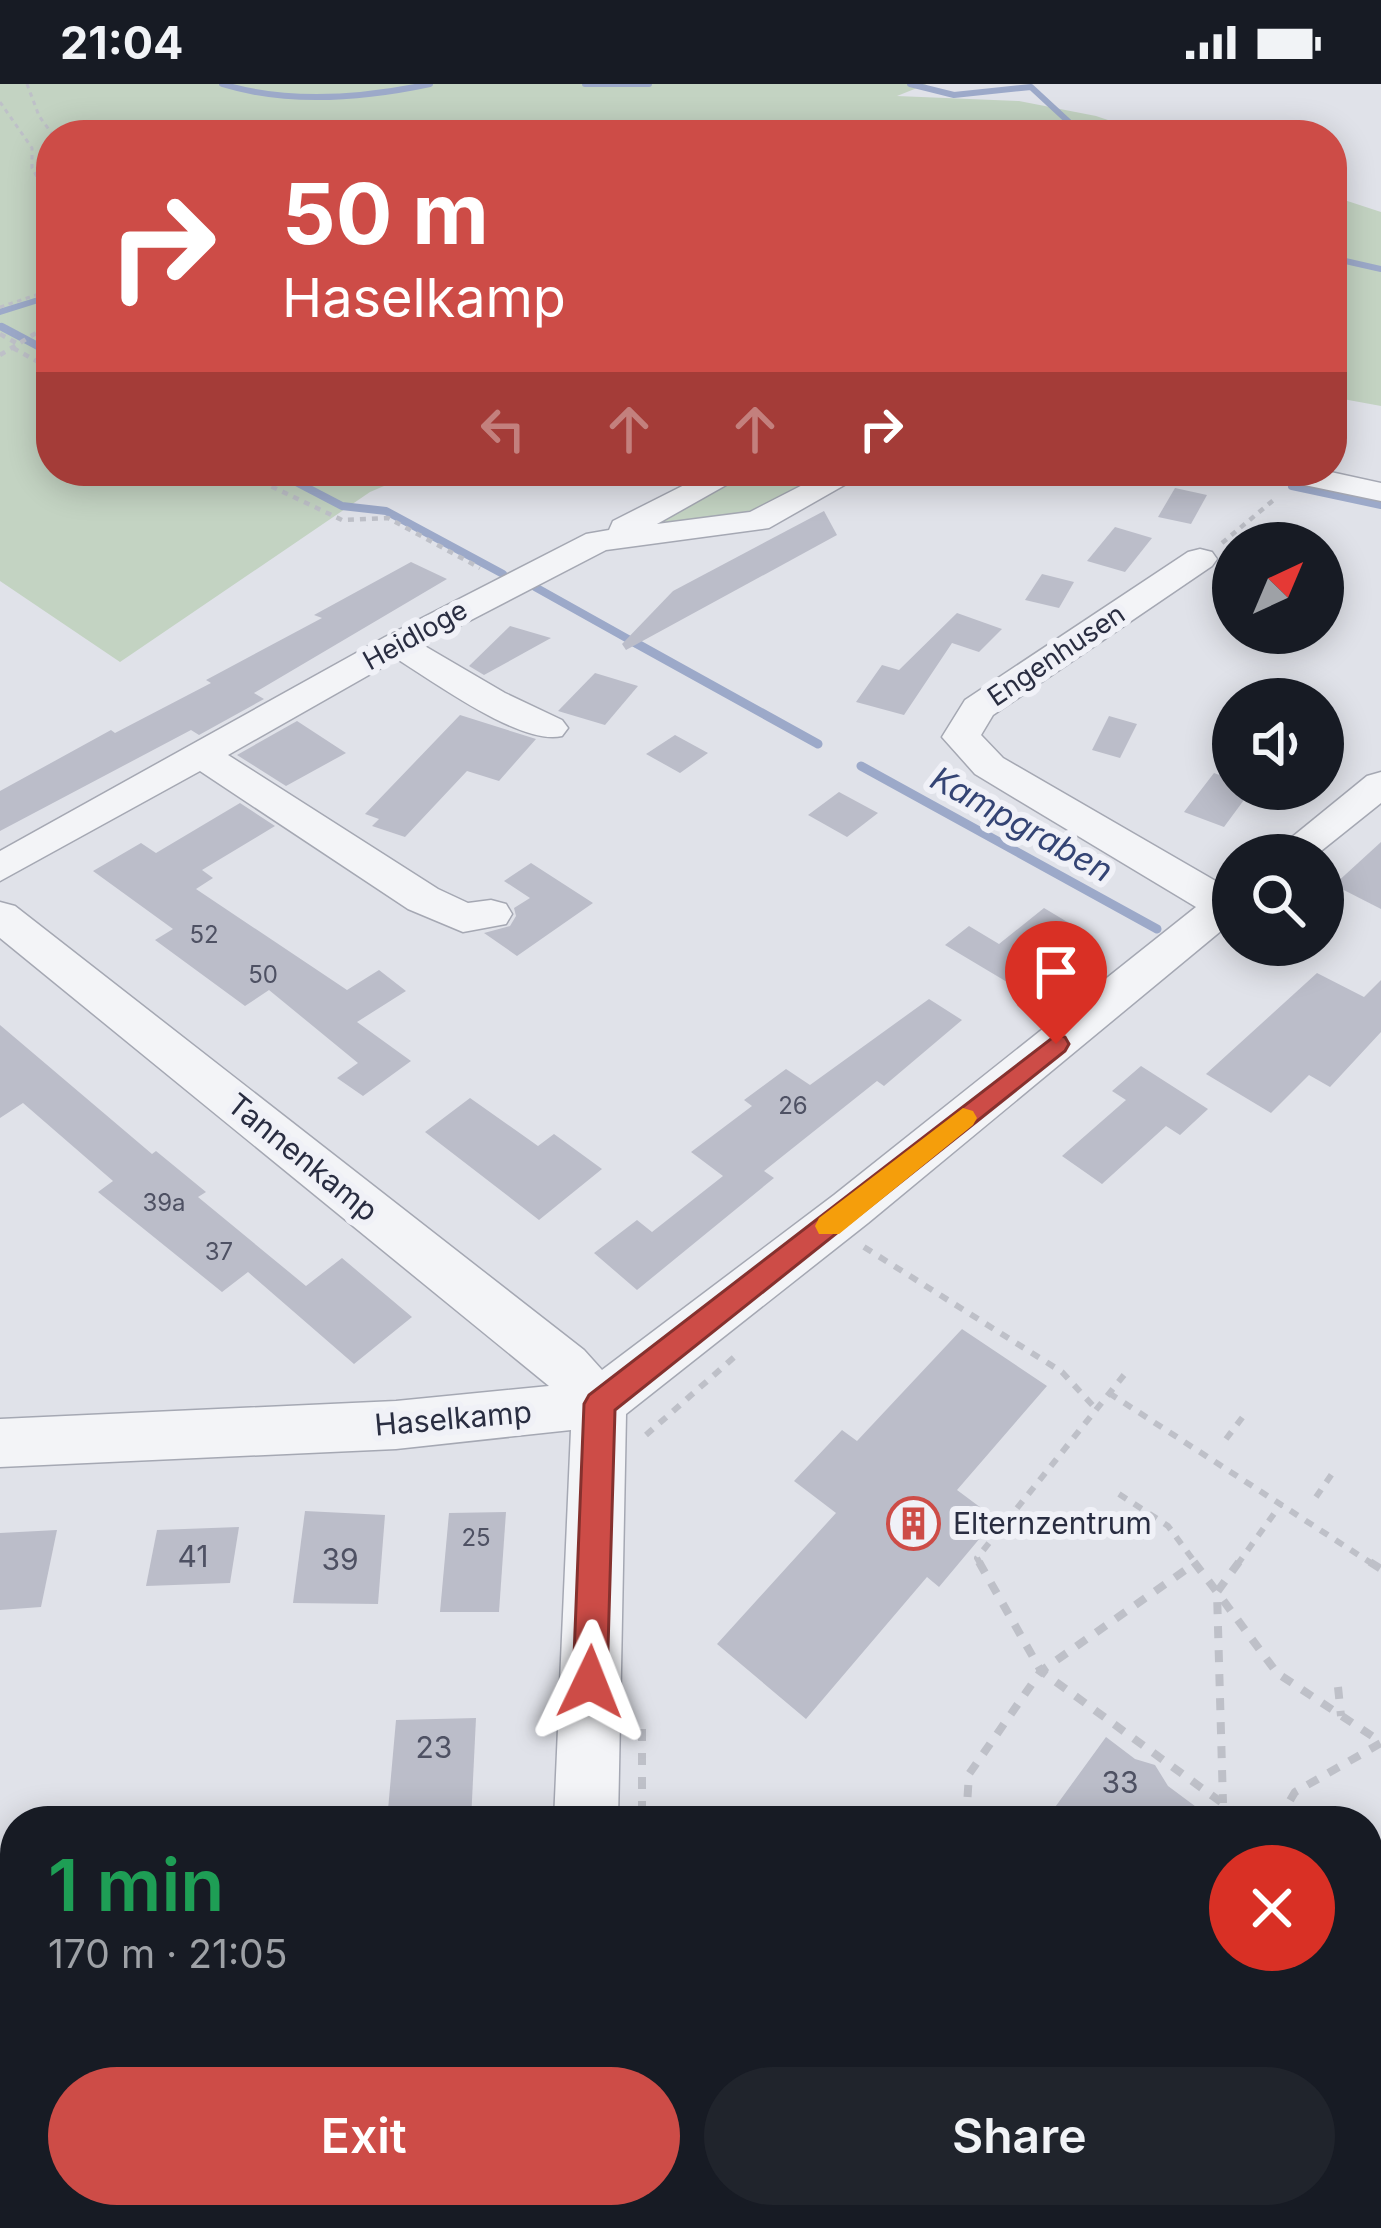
<!DOCTYPE html>
<html lang="en">
<head>
<meta charset="utf-8">
<style>
  body { margin:0; font-family:Inter,sans-serif; background:#20242c; color:#f1f3f6; height:100vh; display:flex; flex-direction:column; font-size:45px; white-space:nowrap }
  * { box-sizing:border-box; margin:0 }
  p { font-size:39px; color:#9ea1a6 }
  .icon { flex:none; width:66px; height:66px; fill:none; stroke:currentColor; stroke-width:2; stroke-linecap:round; stroke-linejoin:round }
  .map { position:relative; flex:1; overflow:hidden }
  .drawer { position:absolute; left:0px; top:1722px; width:1383px; height:423px; display:flex; flex-direction:column; background:#171b24; border-radius:48px 48px 0 0; box-shadow:0 6px 30px #0003 }
  .drawer>* { flex:none }
  .hud { position:absolute; left:36px; top:36px; width:1311px; height:366px; border-radius:48px; box-shadow:0 6px 30px #0003; background:#cd4c47; color:#fff; overflow:hidden }
  .needle { width:78px; rotate:44deg }
  .controls { position:absolute; left:1212px; top:438px; display:grid; gap:24px }
  .controls a { display:grid; place-items:center; width:132px; height:132px; border-radius:50%; background:#171b24; box-shadow:0 6px 30px #0003; font-size:60px }
  .pin { position:absolute; display:grid; place-items:center; width:102px; height:102px; color:#fff; margin:-123px -51px; border-radius:50% 50% 50% 0; rotate:-45deg; box-shadow:0 0 12px #0007 }
  .pin .icon { rotate:45deg }
  .me { position:absolute; width:132px; margin:-66px; rotate:2deg; stroke-linejoin:round; filter:drop-shadow(0 0 9px #0008) }
  .turn { display:flex; align-items:center; gap:42px; height:252px; padding:0 48px; font-size:54px }
  .turn .icon { width:156px; height:156px; stroke-width:2.5 }
  .turn b { display:block; font-size:84px; line-height:102px }
  .lanes { display:flex; align-items:center; height:114px; padding:0 48px; background:#0003; justify-content:center; gap:60px; direction:ltr }
  .lanes .off { opacity:.35 }
  .round { display:grid; place-items:center; flex:none; width:126px; height:126px; border-radius:63px; background:#20242c }
  .headline { display:flex; align-items:center; justify-content:space-between; height:204px; padding:0 48px }
  h1 { font-size:72px; font-weight:600; line-height:90px; color:#1e9e55 }
  .primary-button { display:flex; gap:24px; margin-top:auto; padding:24px 48px }
  .primary-button a { flex:1; height:138px; border-radius:72px; background:#cd4c47; color:#fff; font-size:48px; font-weight:600; line-height:138px; text-align:center }
  .primary-button a+a { background:#20242c; color:#f1f3f6 }
  .status { display:flex; justify-content:space-between; align-items:center; height:84px; padding:0 60px; background:#171b24; direction:ltr }
  .status svg { height:33px; fill:currentColor }
  .map>svg:first-child { display:block }
</style>
</head>
<body>
<div class="status"><b>21:04</b><svg viewBox="0 0 49 12"><path d="M0 12V9h3v3zM5 12V6h3v6zM10 12V3h3v9zM15 12V0h3v12zM26 1h20v11H26zM47 4h2v5h-2z"/></svg></div>
<div class="map">
<svg width="1381" height="2144" viewBox="0 0 1381 2144">
  <rect width="100%" height="100%" fill="#e0e2e9"/>
  <!-- green -->
  <g fill="#c3d3c2">
    <polygon points="0,0 927,0 897,12 1019,17 1096,32 1153,51 51,51 51,387 419,387 370,408 120,578 0,497"/>
    <polygon points="1332,112 1381,128 1381,322 1332,313"/>
    <polygon points="742,387 842,387 761,431 629,445"/>
  </g>
  <g fill="none" stroke-linecap="round" stroke-linejoin="round">
    <!-- stream-far2 -->
    <g stroke="#9ca9c9" stroke-width="6">
      <path d="M222,0C287,20 364,14 430,0"/>
      <polyline points="585,0 649,0"/>
      <polyline points="910,0 954,11 1031,3 1083,51"/>
      <polyline points="1332,174 1381,185"/>
      <polyline points="0,228 51,212"/>
      <polyline points="0,242 7,246"/>
    </g>
    <!-- stream-far1 -->
    <g stroke="#9ca9c9" stroke-width="8">
      <polyline points="2,243 51,269"/>
      <polyline points="275,387 342,422 386,427 503,490"/>
      <polyline points="1221,387 1255,396"/>
      <polyline points="1292,402 1381,421"/>
      <polyline points="535,503 637,560"/>
    </g>
    <!-- stream -->
    <g stroke="#9ca9c9" stroke-width="9">
      <polyline points="632,557 818,660"/>
      <polyline points="861,682 1157,845"/>
    </g>
  </g>
  <!-- building -->
  <g fill="#bbbdc9">
    <polygon points="1175,404 1207,411 1191,440 1158,433"/>
    <polygon points="824,427 837,451 626,566 622,560 673,507"/>
    <polygon points="1115,443 1152,454 1125,488 1087,477"/>
    <polygon points="411,478 447,495 254,609 264,615 199,651 191,646 0,747 0,707 111,646 115,649 211,599 206,596 322,534 314,531"/>
    <polygon points="1042,490 1074,498 1059,524 1025,516"/>
    <polygon points="957,529 1002,545 979,568 952,559 904,631 856,618 882,581 899,586"/>
    <polygon points="510,542 551,554 484,591 469,582"/>
    <polygon points="595,589 638,602 605,641 558,627"/>
    <polygon points="460,631 536,655 499,697 467,687 405,753 372,742 379,735 365,730"/>
    <polygon points="1109,632 1137,640 1120,674 1092,666"/>
    <polygon points="297,637 346,669 286,702 237,671"/>
    <polygon points="675,651 708,669 680,689 646,670"/>
    <polygon points="1214,689 1233,696 1233,705 1252,705 1224,743 1184,728"/>
    <polygon points="839,708 878,729 847,753 808,731"/>
    <polygon points="240,719 275,742 202,786 213,794 196,805 347,906 379,886 406,907 357,938 411,977 363,1012 337,994 358,979 269,906 245,922 155,856 173,845 93,787 141,759 156,769"/>
    <polygon points="1381,758 1381,825 1334,801"/>
    <polygon points="531,779 593,819 517,872 484,849 510,842 516,832 514,824 530,814 504,797"/>
    <polygon points="1044,824 1074,842 1007,898 945,861 969,842 999,860"/>
    <polygon points="1317,889 1364,913 1381,896 1381,948 1330,1003 1309,991 1271,1029 1206,990"/>
    <polygon points="929,915 962,936 884,1002 877,997 764,1087 774,1094 637,1206 594,1169 637,1136 652,1148 723,1092 691,1068 752,1022 744,1016 786,985 810,1001"/>
    <polygon points="0,941 152,1070 156,1067 206,1108 198,1113 306,1202 342,1174 412,1233 354,1280 248,1188 222,1208 98,1108 113,1097 23,1019 0,1034"/>
    <polygon points="1141,982 1208,1025 1180,1051 1166,1042 1102,1100 1062,1072 1126,1016 1112,1007"/>
    <polygon points="470,1014 538,1062 554,1050 602,1085 539,1136 425,1048"/>
    <polygon points="962,1245 1047,1302 957,1406 996,1435 939,1503 927,1493 806,1635 717,1560 836,1429 794,1397 842,1346 857,1357"/>
    <polygon points="305,1427 385,1431 378,1520 293,1519"/>
    <polygon points="506,1428 499,1528 440,1528 449,1429"/>
    <polygon points="239,1443 230,1499 146,1502 157,1446"/>
    <polygon points="57,1446 41,1523 0,1526 0,1449"/>
    <polygon points="476,1634 471,1737 387,1737 396,1636"/>
    <polygon points="1106,1653 1135,1675 1155,1681 1168,1702 1215,1737 1045,1737"/>
  </g>
  <g fill="none" stroke-linecap="round" stroke-linejoin="round">
    <defs>
      <g id="minor">
        <path d="M712,387H751L657,440L750,428L830,387H869L769,444L606,466L423,561L505,609L562,636L568,644L562,652C521,662 433,597 397,575L228,671L438,805L468,819L491,816L506,820L512,830L506,840L463,848L408,825L200,687L0,797V767L385,553L586,450L609,446L613,437Z"/>
        <polygon points="1267,387 1326,387 1381,399 1381,417 1271,394"/>
        <polygon points="1200,465 1212,468 1217,475 1212,482 993,631 981,651 1003,674 1226,803 1233,801 1233,837 868,1139 626,1330 618,1737 554,1737 571,1346 396,1365 0,1383 0,1335 396,1317 549,1302 0,854 0,818 15,822 584,1266 602,1286 834,1111 1196,823 975,690 942,653 965,616 1188,468"/>
        <polygon points="1381,688 1381,719 1316,771 1270,771 1367,692"/>
        <rect x="0" y="2004" width="15" height="72"/>
        <polygon points="536,2130 610,2130 609,2144 535,2144"/>
      </g>
    </defs>
    <!-- minor casing -->
    <use href="#minor" stroke="#a5a8b3" stroke-width="3"/>
    <!-- path-far3 -->
    <g stroke="#bec0c8" stroke-width="3" stroke-dasharray="4.5 4.5" stroke-linecap="butt">
      <polyline points="27,0 39,32 53,51"/>
      <polyline points="0,18 32,64 32,84 51,117"/>
      <polyline points="0,223 51,206"/>
      <polyline points="41,246 51,240"/>
    </g>
    <!-- path-far2 -->
    <g stroke="#bec0c8" stroke-width="4.5" stroke-dasharray="6 6" stroke-linecap="butt">
      <polyline points="0,250 18,260"/>
      <polyline points="13,264 51,285"/>
      <polyline points="0,271 46,243"/>
      <polyline points="239,387 342,436 388,434 480,484"/>
      <polyline points="1200,387 1254,400"/>
      <polyline points="1222,459 1276,414"/>
    </g>
    <!-- path-far1 -->
    <g stroke="#bec0c8" stroke-width="6" stroke-dasharray="9 9" stroke-linecap="butt">
      <polyline points="864,1163 1062,1288 1096,1325"/>
      <polyline points="1109,1309 1374,1481"/>
      <polyline points="646,1351 740,1268"/>
      <polyline points="1226,1355 1245,1330"/>
      <polyline points="1119,1410 1168,1442 1197,1481"/>
      <polyline points="1316,1413 1334,1387"/>
      <polyline points="981,1481 977,1474 1124,1291"/>
      <polyline points="1237,1481 1281,1420"/>
    </g>
    <!-- path -->
    <g stroke="#bec0c8" stroke-width="8" stroke-dasharray="12 12" stroke-linecap="butt">
      <polyline points="979,1478 1041,1587 1247,1737"/>
      <polyline points="1194,1478 1217,1508 1223,1719"/>
      <polyline points="1239,1478 1217,1508 1277,1589 1381,1658"/>
      <polyline points="1370,1478 1381,1485"/>
      <polyline points="1338,1603 1341,1632"/>
      <polyline points="642,1645 642,1737"/>
      <polyline points="966,1737 969,1690 1041,1587 1194,1480"/>
      <polyline points="1278,1737 1295,1708 1381,1659"/>
      <polyline points="1368,2066 1381,2077"/>
      <polyline points="641,2130 641,2144"/>
    </g>
    <!-- minor -->
    <use href="#minor" fill="#f3f4f7" fill-rule="evenodd"/>
  </g>
  <!-- route -->
  <polygon fill="#cd4c47" stroke="#85312e" stroke-width="3" points="1056,951 1065,953 1069,960 1065,967 615,1326 607,1598 602,1610 590,1615 578,1610 573,1598 584,1320 589,1311"/>
  <!-- slow -->
  <polygon fill="#f59e0b" points="963,1024 973,1027 977,1034 973,1041 839,1150 819,1150 815,1142 819,1134"/>
  <!-- icons -->
  <defs>
    <symbol id="building-ring" viewBox="-11 -11 22 22"><circle r="9.5" fill="#f0f1f7" stroke="#cd4c47" stroke-width="1.5"/><path d="M-4-6H4V6H1V3H-1V6H-4ZM-2.5-4.3h1.7v1.8h-1.7ZM.8-4.3h1.7v1.8H.8ZM-2.5-1h1.7V.8h-1.7ZM.8-1h1.7V.8H.8Z" fill="#cd4c47"/></symbol>
  </defs>
  <g fill-rule="evenodd">
    <use href="#building-ring" x="884" y="1410" width="59" height="59"/>
  </g>
  <g text-anchor="middle" dominant-baseline="central" stroke-width="12" stroke-linejoin="round" paint-order="stroke">
    <!-- number labels -->
    <g font-size="24" fill="#4e5163">
      <text x="204" y="850">52</text>
      <text x="263" y="890">50</text>
      <text x="793" y="1021">26</text>
      <text x="164" y="1118">39a</text>
      <text x="219" y="1167">37</text>
      <text x="476" y="1453">25</text>
    </g>
    <!-- far-street labels -->
    <g font-size="27" fill="#292d41" stroke="#f0f1f7">
      <text transform="translate(415 551) rotate(-29)">Heidloge</text>
      <text transform="translate(1056 571) rotate(-34)">Engenhusen</text>
    </g>
    <!-- street labels -->
    <g font-size="30" fill="#292d41" stroke="#f0f1f7">
      <text transform="translate(303 1073) rotate(39)">Tannenkamp</text>
      <text transform="translate(453 1334) rotate(-5)">Haselkamp</text>
    </g>
    <!-- poi labels -->
    <g font-size="30" fill="#292d41" stroke="#f0f1f7" text-anchor="start">
      <text x="953" y="1439">Elternzentrum</text>
    </g>
    <!-- near-number labels -->
    <g font-size="30" fill="#4e5163">
      <text x="193" y="1472">41</text>
      <text x="340" y="1475">39</text>
      <text x="434" y="1663">23</text>
      <text x="1120" y="1698">33</text>
    </g>
    <!-- water labels -->
    <g font-size="33" font-style="italic" fill="#344474" stroke="#f0f1f7">
      <text transform="translate(1022 740) rotate(29)">Kampgraben</text>
    </g>
  </g>
</svg>
<div class="controls">
<a><svg class="needle" viewBox="-14 -14 28 28"><path d="M0-13l5 13h-10z" fill="#e53935"/><path d="M0 13l5-13h-10z" fill="#9ea1a6"/></svg></a>
<a><svg class="icon" aria-label="sound" viewBox="0 0 24 24"><path d="M4 9h4l5-4v14l-5-4H4zM17 9q2 3 0 6"/></svg></a>
<a><svg class="icon" aria-label="search" viewBox="0 0 24 24"><circle cx="10" cy="10" r="6"/><path d="M15 15l6 6"/></svg></a>
</div>
<div class="pin" style="left:1056px;top:960px;background:#d93025"><svg class="icon" aria-label="arrive" viewBox="0 0 24 24"><path d="M6 21V4h12l-3 4 3 4H6"/></svg></div>
<svg class="me" style="left:590px;top:1598px" viewBox="-20 -20 40 40"><path d="M0-17L14 15 0 8-14 15z" fill="#cd4c47" stroke="#fff" stroke-width="4"/></svg>
<div class="hud">
<div class="turn"><svg class="icon" aria-label="right" viewBox="0 0 24 24"><path d="M7 20v-9h11M14 6l5 5-5 5"/></svg><div><b>50 m</b>Haselkamp</div></div>
<div class="lanes"><svg class="icon off" aria-label="left" viewBox="0 0 24 24"><path d="M17 20v-9H6M10 6l-5 5 5 5"/></svg><svg class="icon off" aria-label="ahead" viewBox="0 0 24 24"><path d="M12 20V5M6 11l6-6 6 6"/></svg><svg class="icon off" aria-label="ahead" viewBox="0 0 24 24"><path d="M12 20V5M6 11l6-6 6 6"/></svg><svg class="icon" aria-label="right" viewBox="0 0 24 24"><path d="M7 20v-9h11M14 6l5 5-5 5"/></svg></div>
</div>
<section class="drawer">
<div class="headline"><div><h1>1 min</h1><p>170 m · 21:05</p></div><a class="round" style="background:#d93025;color:#fff"><svg class="icon" aria-label="close" viewBox="0 0 24 24"><path d="M6 6l12 12M18 6L6 18"/></svg></a></div>
<div class="primary-button"><a>Exit</a><a>Share</a></div>
</section>
</div>
</body>
</html>
